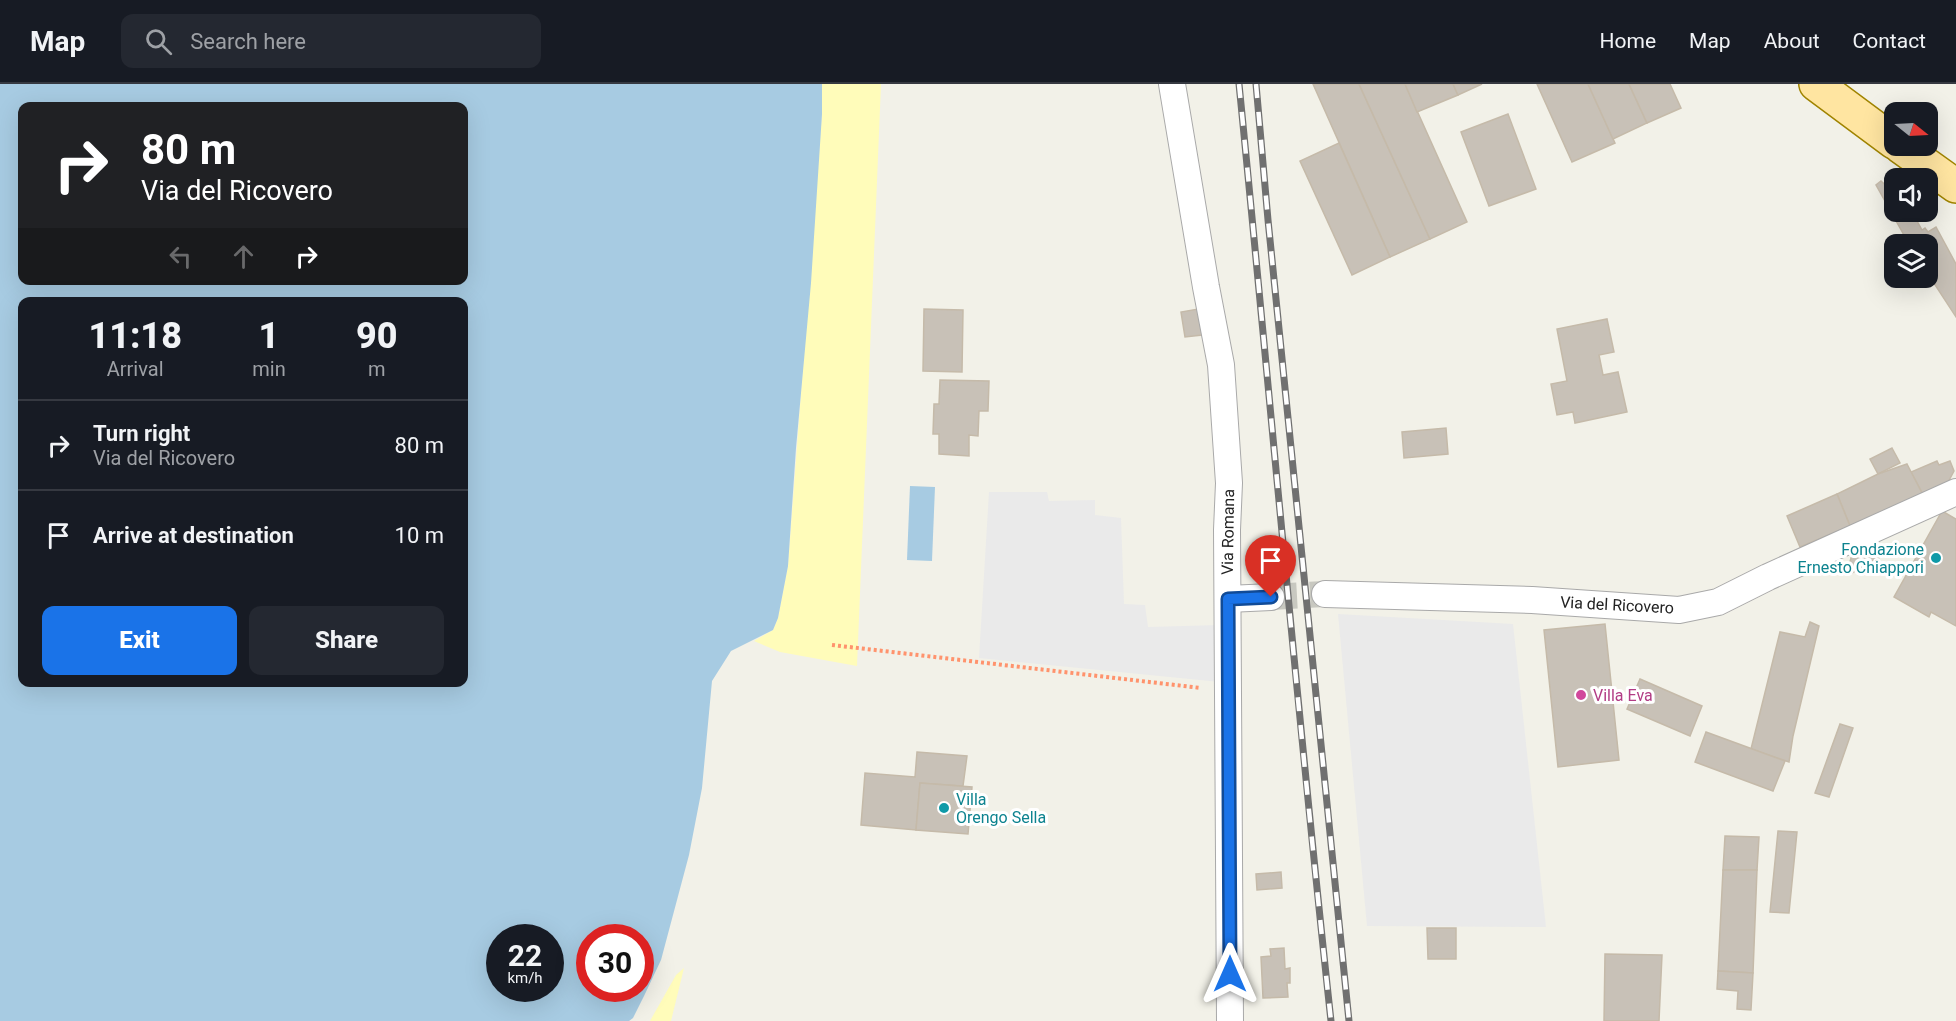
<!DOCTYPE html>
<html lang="en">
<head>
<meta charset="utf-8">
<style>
  body { margin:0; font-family:Roboto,sans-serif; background:#242831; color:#f1f3f6; height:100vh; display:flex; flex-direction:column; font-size:22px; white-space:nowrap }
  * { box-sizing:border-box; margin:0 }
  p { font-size:20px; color:#9ea1a6 }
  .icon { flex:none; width:33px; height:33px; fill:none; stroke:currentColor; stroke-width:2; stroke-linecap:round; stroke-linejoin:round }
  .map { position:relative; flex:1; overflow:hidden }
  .details { position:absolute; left:18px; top:213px; width:450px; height:390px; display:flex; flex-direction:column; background:#171b24; border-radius:12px; box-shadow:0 6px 24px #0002 }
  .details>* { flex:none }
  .hud { position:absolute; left:18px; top:18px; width:450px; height:183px; border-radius:12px; box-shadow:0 6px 24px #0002; background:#202124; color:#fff; overflow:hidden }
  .needle { width:39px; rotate:108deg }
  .controls { position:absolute; left:1884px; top:18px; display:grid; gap:12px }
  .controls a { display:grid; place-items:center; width:54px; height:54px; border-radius:12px; background:#171b24; box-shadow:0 6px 24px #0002; font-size:30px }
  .speed { position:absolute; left:486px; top:840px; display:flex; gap:12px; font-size:30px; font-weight:700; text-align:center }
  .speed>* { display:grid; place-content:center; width:78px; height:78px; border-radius:50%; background:#171b24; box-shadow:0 6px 24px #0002; line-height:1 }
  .speed small { font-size:15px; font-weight:400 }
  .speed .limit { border:9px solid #d22; background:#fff; color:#111 }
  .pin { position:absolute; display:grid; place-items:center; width:51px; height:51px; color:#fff; margin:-62px -26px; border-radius:50% 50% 50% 0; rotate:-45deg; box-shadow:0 0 6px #0007 }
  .pin .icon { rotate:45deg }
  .me { position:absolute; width:66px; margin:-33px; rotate:0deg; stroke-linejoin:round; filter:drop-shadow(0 0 4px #0008) }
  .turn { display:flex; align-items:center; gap:21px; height:126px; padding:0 24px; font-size:27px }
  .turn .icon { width:78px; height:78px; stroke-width:2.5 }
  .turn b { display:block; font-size:42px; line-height:51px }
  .lanes { display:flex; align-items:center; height:57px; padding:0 24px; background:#0003; justify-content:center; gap:30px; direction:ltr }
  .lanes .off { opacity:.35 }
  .eta { display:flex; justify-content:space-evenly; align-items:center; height:102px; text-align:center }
  .eta b { font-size:36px; font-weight:800; line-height:42px }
  .primary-button { display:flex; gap:12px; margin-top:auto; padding:12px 24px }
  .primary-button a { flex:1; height:69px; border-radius:12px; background:#1a73e8; color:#fff; font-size:24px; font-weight:800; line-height:69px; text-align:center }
  .primary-button a+a { background:#242831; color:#f1f3f6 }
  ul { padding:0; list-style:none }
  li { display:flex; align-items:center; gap:18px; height:90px; padding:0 24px; border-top:2px solid #363941 }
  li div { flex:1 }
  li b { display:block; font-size:22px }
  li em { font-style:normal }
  header { display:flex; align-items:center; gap:36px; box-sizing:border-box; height:84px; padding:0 30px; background:#171b24; border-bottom:2px solid #363941 }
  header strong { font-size:28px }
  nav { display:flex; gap:33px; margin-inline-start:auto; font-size:21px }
  .search { width:420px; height:54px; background:#242831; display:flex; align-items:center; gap:15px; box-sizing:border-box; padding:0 21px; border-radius:12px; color:#9ea1a6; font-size:22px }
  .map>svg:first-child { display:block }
</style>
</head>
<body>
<header>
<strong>Map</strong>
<div class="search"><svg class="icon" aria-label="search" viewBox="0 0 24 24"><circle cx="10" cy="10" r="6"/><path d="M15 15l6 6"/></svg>Search here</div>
<nav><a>Home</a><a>Map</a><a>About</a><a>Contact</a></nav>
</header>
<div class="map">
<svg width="1956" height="937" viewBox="0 0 1956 937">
  <rect width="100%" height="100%" fill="#f2f1e8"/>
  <!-- sand -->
  <g fill="#fffcba">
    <polygon points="822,0 881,0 857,582 780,568 754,557 773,546 778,534 788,482 822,30"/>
    <polygon points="684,884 671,937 650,937 676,891"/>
  </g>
  <!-- parking -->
  <g fill="#eaeaea">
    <polygon points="989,408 1047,408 1049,417 1095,416 1095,431 1121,434 1124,520 1145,521 1148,543 1220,541 1220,598 979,574"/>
    <polygon points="1338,530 1513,540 1546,843 1367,842"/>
  </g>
  <!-- water -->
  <g fill="#a7cbe2" fill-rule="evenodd">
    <path d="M0,0H822V30L811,199L796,364L788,482L778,534L773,546L731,567L712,597L702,704L689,771L661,876L644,912L633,934L629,937H0ZM22,22H464V196H22ZM22,218H464V598H22ZM500,854H550V904H500ZM590,854H640V904H590Z"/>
    <polygon points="910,402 935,403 932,477 907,476"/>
  </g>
  <!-- building -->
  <g fill="#c8c1b7" stroke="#c5baa9" stroke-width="1.5">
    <polygon points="1313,0 1359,0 1430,155 1390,173"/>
    <polygon points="1359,0 1405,0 1467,138 1430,155"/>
    <polygon points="1405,0 1453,0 1458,11 1417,28"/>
    <polygon points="1453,0 1482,0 1458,11"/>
    <polygon points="1537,0 1588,0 1615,59 1572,78"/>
    <polygon points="1588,0 1629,0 1647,39 1613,55"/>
    <polygon points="1629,0 1670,0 1681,24 1647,39"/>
    <polygon points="1508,30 1536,105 1489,122 1461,48"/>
    <polygon points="1339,59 1390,173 1352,191 1300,77"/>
    <polygon points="1881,97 1894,109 1894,128 1912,128 1922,146 1925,144 1928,148 1936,143 1956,180 1956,233 1928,190 1928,160 1909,160 1876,101"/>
    <polygon points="924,225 963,226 962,288 923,287"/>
    <polygon points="1198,225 1202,251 1185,253 1181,228"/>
    <polygon points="1607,235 1614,268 1599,271 1603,291 1618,288 1627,328 1575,339 1573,328 1557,331 1551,300 1567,297 1557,245"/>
    <polygon points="940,296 989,297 988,327 979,327 978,352 969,351 969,372 939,370 939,350 933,350 934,320 939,320"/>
    <polygon points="1446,344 1448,370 1404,374 1402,348"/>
    <polygon points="1892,364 1900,379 1878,390 1870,375"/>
    <polygon points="1937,377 1939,381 1950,377 1954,387 1946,402 1923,411 1911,388"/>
    <polygon points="1907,380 1923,411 1850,442 1837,410 1878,390"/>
    <polygon points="1837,410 1850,442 1800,463 1787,432"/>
    <polygon points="1942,427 1956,435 1956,542 1931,528 1929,533 1894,513"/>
    <polygon points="1872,451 1884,471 1852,489 1848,484 1855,461"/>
    <polygon points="1810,538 1819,542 1793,652 1789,678 1751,665 1780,548 1805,553"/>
    <polygon points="1605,540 1619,676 1558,683 1544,546"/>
    <polygon points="1640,595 1702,622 1690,652 1627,625"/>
    <polygon points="1840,640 1853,644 1829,713 1815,709"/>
    <polygon points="1706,648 1785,677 1773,707 1695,678"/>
    <polygon points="917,668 967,672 963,702 920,699 916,746 861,741 865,689 915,693"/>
    <polygon points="920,699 972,703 968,750 916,746"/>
    <polygon points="1778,747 1797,748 1789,829 1770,828"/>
    <polygon points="1725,752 1759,753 1757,786 1723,786"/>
    <polygon points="1723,786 1757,786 1753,889 1718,887"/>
    <polygon points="1281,788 1282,804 1257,806 1256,790"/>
    <polygon points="1427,844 1456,844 1456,875 1428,875"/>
    <polygon points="1284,864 1285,885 1290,884 1290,899 1287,899 1288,913 1263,914 1261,873 1271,872 1270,865"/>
    <polygon points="1605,870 1662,871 1659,937 1604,937"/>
    <polygon points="1718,887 1753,889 1751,926 1737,925 1738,907 1717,905"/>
  </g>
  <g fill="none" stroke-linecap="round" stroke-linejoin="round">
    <!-- minor-tunnel -->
    <polyline stroke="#c8c8c0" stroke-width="26" stroke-dasharray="26 13" stroke-linecap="butt" points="1271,513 1325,510"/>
    <defs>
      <g id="minor">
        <polyline points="1172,0 1206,203 1221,281 1229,399 1227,446 1230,937"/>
        <polyline points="1325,510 1532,516 1679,526 1718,518 1768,493 1956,408"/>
        <polyline points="1228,515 1271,513"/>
      </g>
      <g id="primary">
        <polyline points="1816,0 1894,58"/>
        <polyline points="1900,62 1956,102"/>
      </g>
    </defs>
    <!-- minor casing -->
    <use href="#minor" stroke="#a9a9a9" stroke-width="28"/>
    <!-- primary casing -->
    <use href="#primary" stroke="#a08400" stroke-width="36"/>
    <!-- path -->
    <polyline stroke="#ff936d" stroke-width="4" stroke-dasharray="3 3" stroke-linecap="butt" points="832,561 1201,604"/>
    <!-- minor -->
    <use href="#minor" stroke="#fff" stroke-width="26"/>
    <!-- primary -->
    <use href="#primary" stroke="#ffe5a1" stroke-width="33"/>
    <defs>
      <g id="rail">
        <path d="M1239,0C1270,312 1297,625 1331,937"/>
        <polyline points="1256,0 1268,136 1349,937"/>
      </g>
    </defs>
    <!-- rail casing -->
    <use href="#rail" stroke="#707070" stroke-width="7"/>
    <!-- rail -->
    <use href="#rail" stroke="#fff" stroke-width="4.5" stroke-dasharray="14" stroke-linecap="butt"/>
  </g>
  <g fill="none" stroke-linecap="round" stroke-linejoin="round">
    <defs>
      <polyline id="route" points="1230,890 1228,515 1271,513"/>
    </defs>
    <!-- route casing -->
    <use href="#route" stroke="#114b97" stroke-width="15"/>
    <!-- route -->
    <use href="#route" stroke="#1a73e8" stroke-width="10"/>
  </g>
  <!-- markers -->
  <g fill="#0f9aa8" stroke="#fff" stroke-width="2">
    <circle cx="1936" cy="474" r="6"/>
    <circle cx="944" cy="724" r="6"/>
  </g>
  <circle fill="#d1479c" stroke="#fff" stroke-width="2" cx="1581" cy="611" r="6"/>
  <g text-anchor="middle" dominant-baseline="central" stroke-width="6" stroke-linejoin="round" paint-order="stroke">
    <!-- street labels -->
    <g font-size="16" fill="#222" stroke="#fff">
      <text transform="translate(1228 448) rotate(-89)">Via Romana</text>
      <text transform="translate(1617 521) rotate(3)">Via del Ricovero</text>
    </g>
    <!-- culture labels -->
    <g font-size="16" fill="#0d838f" stroke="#fff" text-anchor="end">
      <text x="1924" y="465">Fondazione<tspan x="1924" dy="18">Ernesto Chiappori</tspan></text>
      <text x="956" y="715" text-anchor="start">Villa<tspan x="956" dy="18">Orengo Sella</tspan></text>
    </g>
    <!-- hotel labels -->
    <g font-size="16" fill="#b23c85" stroke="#fff" text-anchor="start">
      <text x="1593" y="611">Villa Eva</text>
    </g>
  </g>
</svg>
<div class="controls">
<a><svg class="needle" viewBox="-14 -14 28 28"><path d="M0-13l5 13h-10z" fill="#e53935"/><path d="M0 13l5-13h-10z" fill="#9ea1a6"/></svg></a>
<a><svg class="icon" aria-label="sound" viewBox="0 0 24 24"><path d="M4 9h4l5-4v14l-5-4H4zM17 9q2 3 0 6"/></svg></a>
<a><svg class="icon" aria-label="layers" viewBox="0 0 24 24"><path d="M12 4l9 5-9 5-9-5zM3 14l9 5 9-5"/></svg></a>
</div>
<div class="speed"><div>22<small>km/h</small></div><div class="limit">30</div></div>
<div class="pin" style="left:1271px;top:513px;background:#d93025"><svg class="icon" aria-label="arrive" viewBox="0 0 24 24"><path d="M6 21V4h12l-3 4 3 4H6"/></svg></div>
<svg class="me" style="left:1230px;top:890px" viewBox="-20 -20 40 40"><path d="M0-17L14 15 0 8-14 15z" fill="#1a73e8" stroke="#fff" stroke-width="4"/></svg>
<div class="hud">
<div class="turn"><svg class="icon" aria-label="right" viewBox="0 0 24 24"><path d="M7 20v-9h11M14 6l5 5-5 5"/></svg><div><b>80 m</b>Via del Ricovero</div></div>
<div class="lanes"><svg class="icon off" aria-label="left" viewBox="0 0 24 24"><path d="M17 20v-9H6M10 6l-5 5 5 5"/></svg><svg class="icon off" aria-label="ahead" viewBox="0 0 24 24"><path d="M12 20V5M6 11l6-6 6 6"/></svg><svg class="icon" aria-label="right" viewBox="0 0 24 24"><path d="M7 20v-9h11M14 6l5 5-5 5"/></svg></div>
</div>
<section class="details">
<div class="eta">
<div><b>11:18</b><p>Arrival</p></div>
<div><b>1</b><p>min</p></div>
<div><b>90</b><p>m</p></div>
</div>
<ul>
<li><svg class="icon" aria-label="right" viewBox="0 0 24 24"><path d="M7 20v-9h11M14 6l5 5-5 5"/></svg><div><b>Turn right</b><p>Via del Ricovero</p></div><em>80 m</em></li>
<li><svg class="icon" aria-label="arrive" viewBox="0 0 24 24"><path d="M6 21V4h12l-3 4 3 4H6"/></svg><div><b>Arrive at destination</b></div><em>10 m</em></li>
</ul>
<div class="primary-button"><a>Exit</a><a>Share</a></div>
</section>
</div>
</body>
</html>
